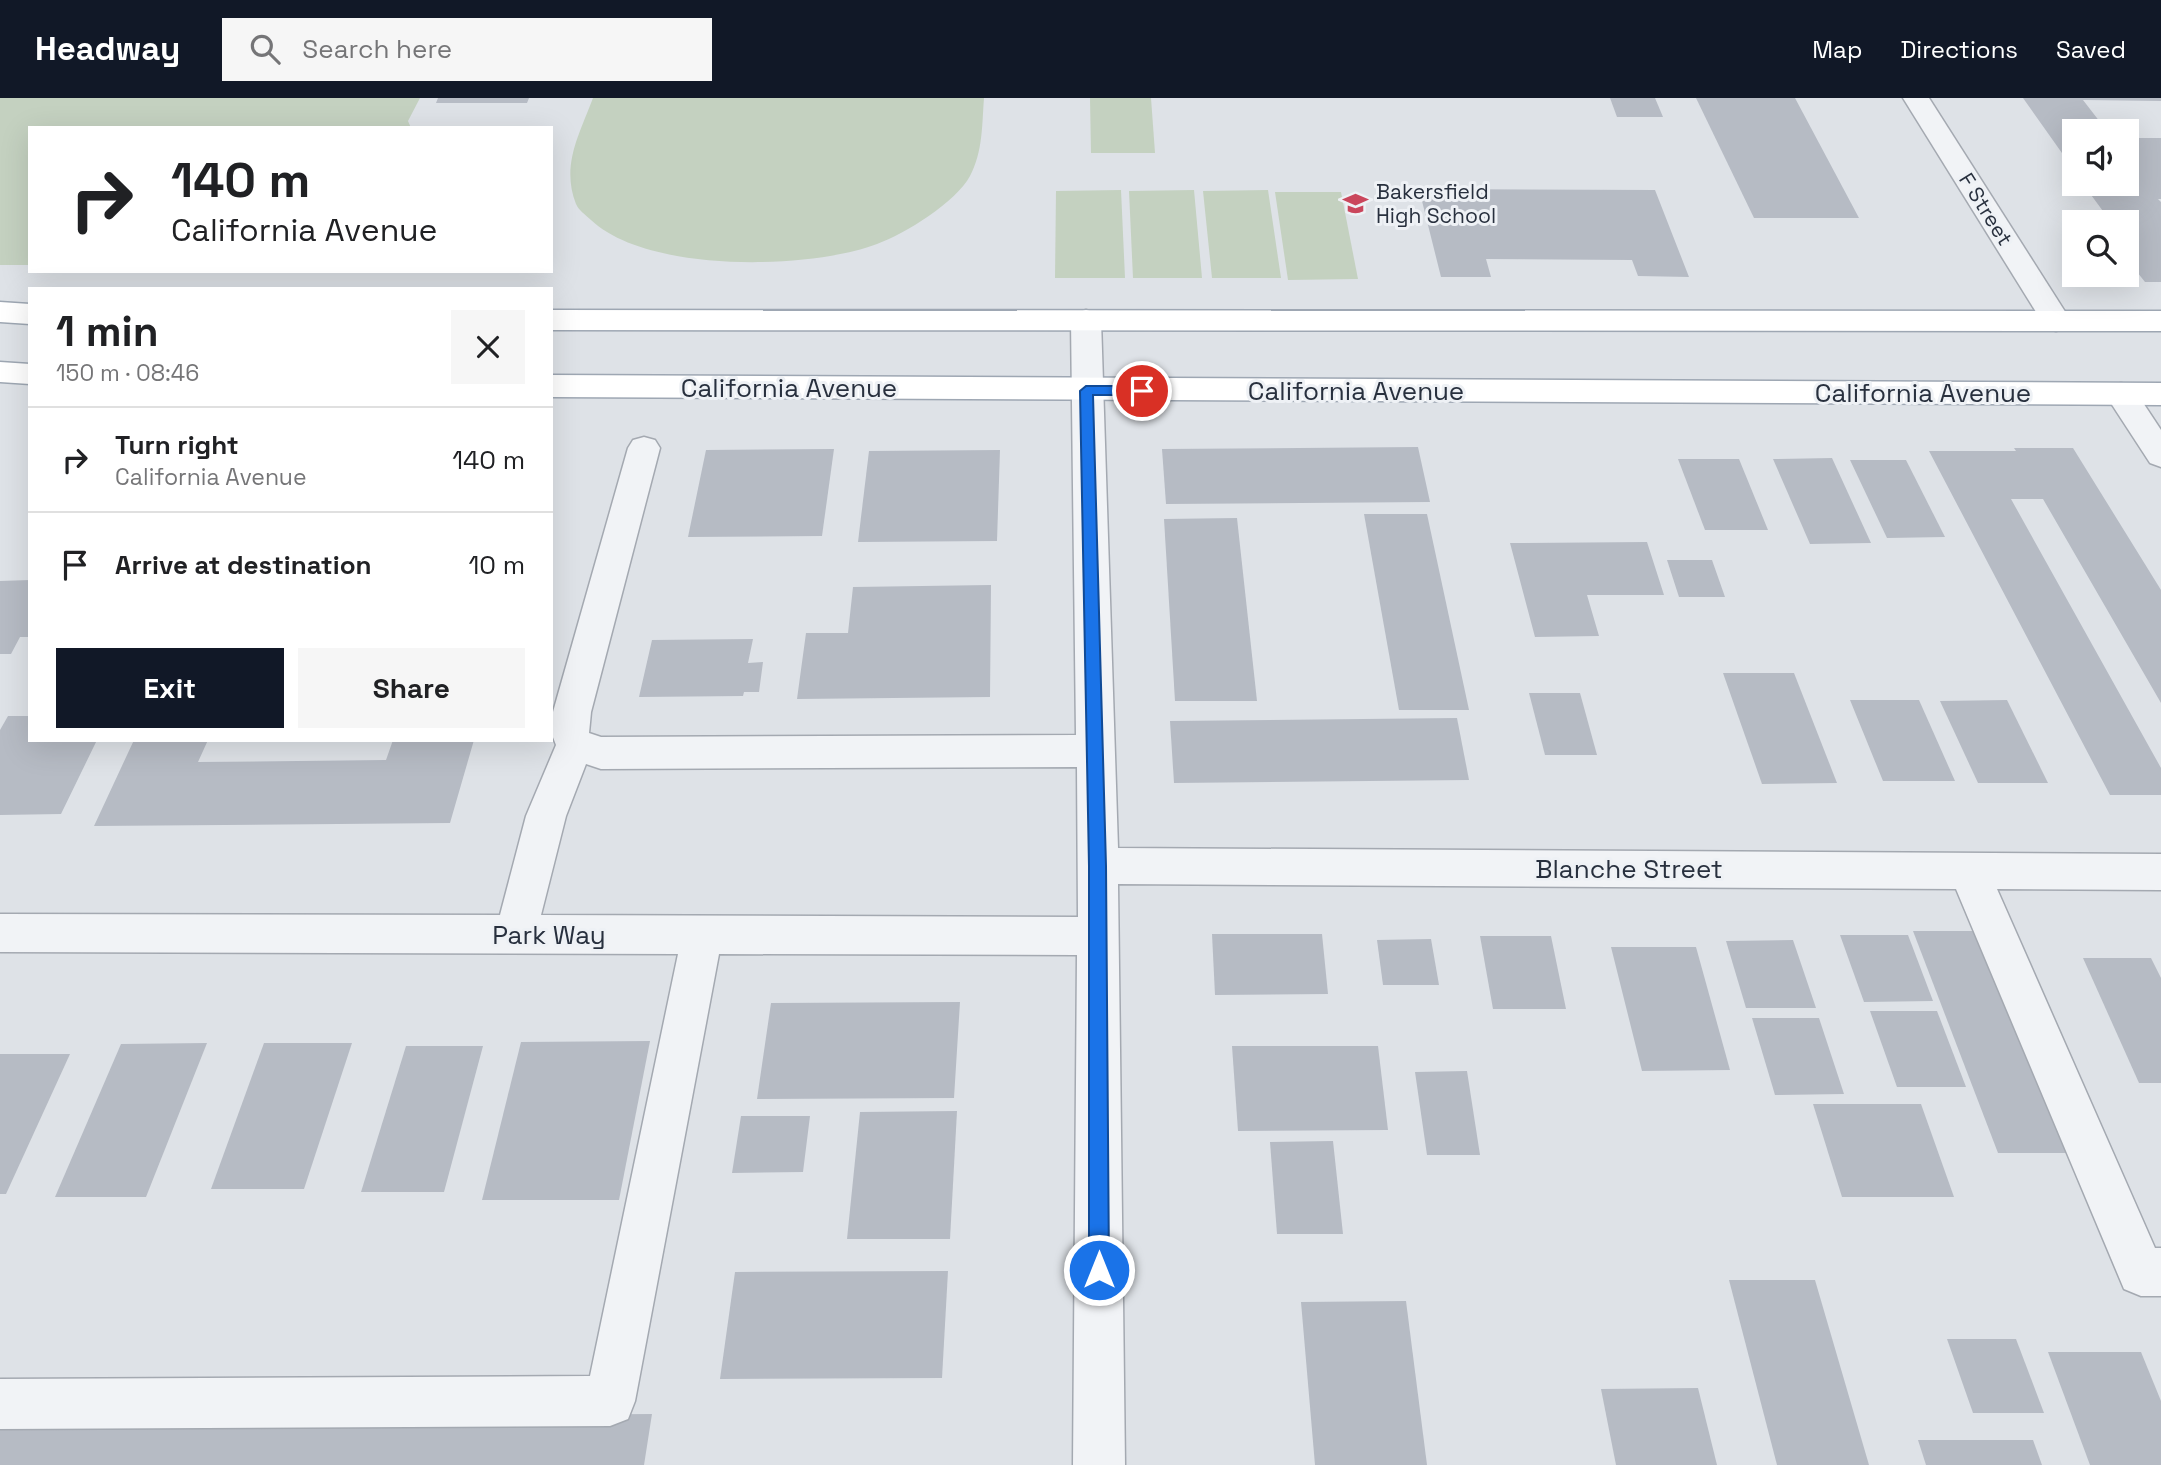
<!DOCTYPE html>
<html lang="en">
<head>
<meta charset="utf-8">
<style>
  body { margin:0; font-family:"Space Grotesk",sans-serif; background:#f6f6f6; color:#202124; height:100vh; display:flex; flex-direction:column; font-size:26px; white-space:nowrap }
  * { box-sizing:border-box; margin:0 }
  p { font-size:23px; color:#757577 }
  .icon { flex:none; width:38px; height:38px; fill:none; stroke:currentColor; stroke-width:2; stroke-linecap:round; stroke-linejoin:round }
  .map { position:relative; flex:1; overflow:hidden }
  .drawer { position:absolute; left:28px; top:189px; width:525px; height:455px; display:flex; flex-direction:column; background:#fff; border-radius:0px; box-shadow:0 7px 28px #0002 }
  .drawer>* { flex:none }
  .banner { position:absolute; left:28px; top:28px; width:525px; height:147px; border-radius:0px; box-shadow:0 7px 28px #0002; background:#fff; color:#202124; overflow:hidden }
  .controls { position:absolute; left:2062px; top:21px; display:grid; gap:14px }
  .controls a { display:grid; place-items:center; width:77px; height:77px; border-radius:0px; background:#fff; box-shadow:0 7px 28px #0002; font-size:35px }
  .pin { position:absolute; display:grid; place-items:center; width:60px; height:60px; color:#fff; margin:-30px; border:4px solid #fff; border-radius:50%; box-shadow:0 2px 7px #0007 }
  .me { position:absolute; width:77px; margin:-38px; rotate:0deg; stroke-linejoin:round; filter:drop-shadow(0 0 5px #0008) }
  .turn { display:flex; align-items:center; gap:24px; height:147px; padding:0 28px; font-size:32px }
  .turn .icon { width:91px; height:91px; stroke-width:2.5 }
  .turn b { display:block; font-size:49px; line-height:60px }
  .round { display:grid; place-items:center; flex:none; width:74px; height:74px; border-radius:0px; background:#f6f6f6 }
  .summary { display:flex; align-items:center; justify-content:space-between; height:119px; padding:0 28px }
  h1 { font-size:42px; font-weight:700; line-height:52px }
  .action { display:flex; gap:14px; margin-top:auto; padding:14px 28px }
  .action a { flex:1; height:80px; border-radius:0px; background:#111827; color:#fff; font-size:28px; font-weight:700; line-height:80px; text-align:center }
  .action a+a { background:#f6f6f6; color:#202124 }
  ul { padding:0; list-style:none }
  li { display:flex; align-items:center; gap:21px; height:105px; padding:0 28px; border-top:2px solid #e0e0e0 }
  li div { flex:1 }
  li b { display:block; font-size:26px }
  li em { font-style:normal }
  header { display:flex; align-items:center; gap:42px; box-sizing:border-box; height:98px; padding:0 35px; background:#111827; color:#fff }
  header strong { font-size:33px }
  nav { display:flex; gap:38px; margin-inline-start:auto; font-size:24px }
  .search { width:490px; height:63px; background:#f6f6f6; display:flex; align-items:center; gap:18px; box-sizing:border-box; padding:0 24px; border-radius:0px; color:#757577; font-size:26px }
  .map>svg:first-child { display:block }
</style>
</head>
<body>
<header>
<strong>Headway</strong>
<div class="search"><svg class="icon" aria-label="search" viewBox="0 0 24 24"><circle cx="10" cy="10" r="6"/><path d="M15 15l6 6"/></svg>Search here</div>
<nav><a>Map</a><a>Directions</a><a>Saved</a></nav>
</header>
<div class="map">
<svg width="2161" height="1367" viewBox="0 0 2161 1367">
  <rect width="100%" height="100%" fill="#dee2e7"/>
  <!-- green -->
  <g fill="#c4d1c0">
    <polygon points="0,0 420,0 408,23 411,30 30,30 30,167 0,167"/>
    <path d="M593,0H984C982,26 983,54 970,78C956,104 905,136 877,146C808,172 647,175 591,122C586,117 579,113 576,106C561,68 579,37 593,0Z"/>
    <polygon points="1090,0 1151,0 1155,55 1091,55"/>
    <polygon points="1121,92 1125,180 1055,180 1056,93"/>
    <polygon points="1194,92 1202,180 1133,180 1129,93"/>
    <polygon points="1268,92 1281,180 1212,180 1203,93"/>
    <polygon points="1275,94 1341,94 1358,181 1288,182"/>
  </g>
  <!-- building -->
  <g fill="#b6bbc4">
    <polygon points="438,0 529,0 527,5 436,5"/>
    <polygon points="1610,0 1655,0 1663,19 1617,19"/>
    <polygon points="1696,0 1795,0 1859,120 1754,120"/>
    <polygon points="2023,0 2161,0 2161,3 2083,2 2107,33 2074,33 2074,72"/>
    <polygon points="2126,40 2161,40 2161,101 2158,101 2161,104 2161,184 2145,184 2126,160 2134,158 2126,146 2126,124 2111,124 2083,86 2126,86"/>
    <polygon points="1419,91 1655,92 1689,179 1638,178 1632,162 1486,161 1491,179 1441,179"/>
    <polygon points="1418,349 1430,404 1166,406 1162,351"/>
    <polygon points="2014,350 2073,350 2161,492 2161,605 2043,401 2011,401 2161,670 2161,697 2110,697 1929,353 2016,353"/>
    <polygon points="834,351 822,438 688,439 706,352"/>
    <polygon points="1000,352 997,443 858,444 869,353"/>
    <polygon points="1832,360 1871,445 1810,446 1773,361"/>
    <polygon points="1678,361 1739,361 1768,432 1705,432"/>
    <polygon points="1850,362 1906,362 1945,439 1887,440"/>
    <polygon points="1364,416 1427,416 1469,612 1399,612"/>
    <polygon points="1237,420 1257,603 1175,603 1164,421"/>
    <polygon points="1647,444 1664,497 1587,497 1599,538 1535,539 1510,445"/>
    <polygon points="1667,462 1712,462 1725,499 1679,499"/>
    <polygon points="30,482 30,539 20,539 11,556 0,556 0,483"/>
    <polygon points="991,487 990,599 797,601 806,535 848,535 853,489"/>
    <polygon points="753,541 748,565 763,564 759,594 744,594 743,598 639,599 652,542"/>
    <polygon points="1723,575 1794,575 1837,685 1762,686"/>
    <polygon points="1529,595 1580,595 1597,657 1545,657"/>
    <polygon points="1850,602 1919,602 1955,683 1883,683"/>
    <polygon points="2007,602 2048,685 1978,685 1940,603"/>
    <polygon points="8,618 30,618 30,642 97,642 61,716 0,717 0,632"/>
    <polygon points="1457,620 1469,682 1174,685 1170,623"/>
    <polygon points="134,642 208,642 198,664 386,662 393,642 474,642 450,725 94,728"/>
    <polygon points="1913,833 1984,833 2076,1055 1998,1055"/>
    <polygon points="1212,836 1322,836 1328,896 1215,897"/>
    <polygon points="1840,837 1908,837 1933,903 1864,904"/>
    <polygon points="1480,838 1551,838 1566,911 1493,911"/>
    <polygon points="1431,841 1439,887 1383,887 1377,842"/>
    <polygon points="1793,842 1816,910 1746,910 1726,843"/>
    <polygon points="1611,849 1696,849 1730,972 1642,973"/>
    <polygon points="2083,860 2151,860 2161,880 2161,985 2139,985"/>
    <polygon points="960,904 954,1000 757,1001 771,905"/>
    <polygon points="1870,913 1937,913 1966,989 1897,989"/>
    <polygon points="1752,920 1819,920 1844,996 1775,997"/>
    <polygon points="650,943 619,1102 482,1102 521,944"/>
    <polygon points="207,945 146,1099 55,1099 121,946"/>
    <polygon points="264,945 352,945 304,1091 211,1091"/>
    <polygon points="406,948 483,948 444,1094 361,1094"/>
    <polygon points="1232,948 1378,948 1388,1032 1238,1033"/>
    <polygon points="0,956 70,956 6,1096 0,1096"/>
    <polygon points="1467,973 1480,1057 1427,1057 1415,974"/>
    <polygon points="1813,1006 1921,1006 1954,1099 1842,1099"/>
    <polygon points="957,1013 950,1141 847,1141 860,1014"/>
    <polygon points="741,1018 810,1018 803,1074 732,1075"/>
    <polygon points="1333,1043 1343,1136 1277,1136 1270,1044"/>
    <polygon points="948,1173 942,1280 720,1281 735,1174"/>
    <polygon points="1729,1182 1815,1182 1869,1367 1777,1367"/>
    <polygon points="1406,1203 1427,1367 1315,1367 1301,1204"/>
    <polygon points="1947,1241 2016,1241 2044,1315 1973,1315"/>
    <polygon points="2048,1254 2141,1254 2161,1303 2161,1367 2090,1367"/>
    <polygon points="1698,1290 1717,1367 1616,1367 1601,1291"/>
    <polygon points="652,1316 644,1367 0,1367 0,1320"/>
    <polygon points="1918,1342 2033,1342 2042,1367 1926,1367"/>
  </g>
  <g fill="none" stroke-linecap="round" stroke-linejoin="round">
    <defs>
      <g id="minor">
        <polygon points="1903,0 1929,0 2071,223 2066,230 2056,233 2046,230"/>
        <path d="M1086,212L1096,215L1101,222L1118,750L2161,756V792L1997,791L2155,1150H2161V1198H2141L2124,1191L1956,791L1118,786L1125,1367H1073L1077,857L719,856L635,1303L628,1321L610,1328L0,1331V1281L590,1278L678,856L0,854V816L500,817L526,718L556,647L551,634L553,614L628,350L633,342L644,339L655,342L660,350L591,614L589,635L601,639L1076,637L1071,222L1076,215ZM586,666L601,671L1077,669L1078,819L541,817L566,718Z"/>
        <polygon points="2121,285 2132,288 2161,332 2161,369 2150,365 2105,296 2110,288"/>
      </g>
      <g id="major">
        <polygon points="0,204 30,206 30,226 0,224"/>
        <polygon points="551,212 2161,213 2161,233 551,232"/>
        <polygon points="0,264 30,266 30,286 0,284"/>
        <polygon points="551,277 2161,285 2161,307 551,299"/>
      </g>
    </defs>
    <!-- minor casing -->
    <use href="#minor" stroke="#a4a9b1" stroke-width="3"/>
    <!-- major casing -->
    <use href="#major" stroke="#9ea7b3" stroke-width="3"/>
    <!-- minor -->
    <use href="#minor" fill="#f1f3f6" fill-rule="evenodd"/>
    <!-- major -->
    <use href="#major" fill="#fff" fill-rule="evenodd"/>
  </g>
  <!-- route -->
  <polygon fill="#1a73e8" stroke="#114b97" stroke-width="2" points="1086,288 1142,288 1148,293 1142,297 1093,297 1106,768 1109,1172 1106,1179 1099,1182 1092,1179 1089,1172 1089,768 1080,293"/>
  <!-- icons -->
  <defs>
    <symbol id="school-bare" viewBox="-9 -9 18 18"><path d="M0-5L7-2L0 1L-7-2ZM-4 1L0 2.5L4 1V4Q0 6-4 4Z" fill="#ca465c" stroke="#eef1f5" stroke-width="2.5" paint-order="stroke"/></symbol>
  </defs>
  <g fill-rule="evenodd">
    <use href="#school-bare" x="1338" y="88" width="35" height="35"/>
  </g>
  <g text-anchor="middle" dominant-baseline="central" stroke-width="6" stroke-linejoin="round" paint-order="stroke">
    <!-- far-poi labels -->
    <g font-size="21" fill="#28303e" stroke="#eef1f5" text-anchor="start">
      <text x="1376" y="93">Bakersfield<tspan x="1376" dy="24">High School</tspan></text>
    </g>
    <!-- far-street labels -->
    <g font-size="21" fill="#28303e" stroke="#eef1f5">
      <text transform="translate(1986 111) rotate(58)">F Street</text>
    </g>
    <!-- street labels -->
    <g font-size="26" fill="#28303e" stroke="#eef1f5">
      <text x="789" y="290">California Avenue</text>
      <text x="1356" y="293">California Avenue</text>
      <text x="1923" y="295">California Avenue</text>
      <text x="1629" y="771">Blanche Street</text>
      <text x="549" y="837">Park Way</text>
    </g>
  </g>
</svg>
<div class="controls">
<a><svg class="icon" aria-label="sound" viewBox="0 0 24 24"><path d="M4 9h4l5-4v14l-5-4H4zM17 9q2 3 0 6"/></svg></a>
<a><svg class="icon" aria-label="search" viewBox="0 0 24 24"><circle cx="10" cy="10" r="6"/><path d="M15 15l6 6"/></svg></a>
</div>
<div class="pin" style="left:1142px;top:293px;background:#d93025"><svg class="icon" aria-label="arrive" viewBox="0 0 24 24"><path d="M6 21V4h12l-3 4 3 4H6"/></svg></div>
<svg class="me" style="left:1099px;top:1172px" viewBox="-20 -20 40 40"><circle r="17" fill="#1a73e8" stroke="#fff" stroke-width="3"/><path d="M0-11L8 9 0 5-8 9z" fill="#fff"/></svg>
<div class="banner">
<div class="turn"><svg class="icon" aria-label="right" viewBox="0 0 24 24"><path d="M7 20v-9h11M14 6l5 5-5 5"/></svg><div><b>140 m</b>California Avenue</div></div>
</div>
<section class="drawer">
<div class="summary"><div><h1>1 min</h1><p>150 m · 08:46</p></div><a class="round"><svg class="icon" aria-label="close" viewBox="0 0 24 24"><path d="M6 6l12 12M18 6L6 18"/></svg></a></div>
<ul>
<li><svg class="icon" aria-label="right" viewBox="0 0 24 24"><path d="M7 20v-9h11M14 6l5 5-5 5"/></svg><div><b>Turn right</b><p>California Avenue</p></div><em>140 m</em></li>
<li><svg class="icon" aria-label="arrive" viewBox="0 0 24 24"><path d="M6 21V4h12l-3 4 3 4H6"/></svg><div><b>Arrive at destination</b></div><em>10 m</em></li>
</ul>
<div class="action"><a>Exit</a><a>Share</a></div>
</section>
</div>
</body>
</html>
